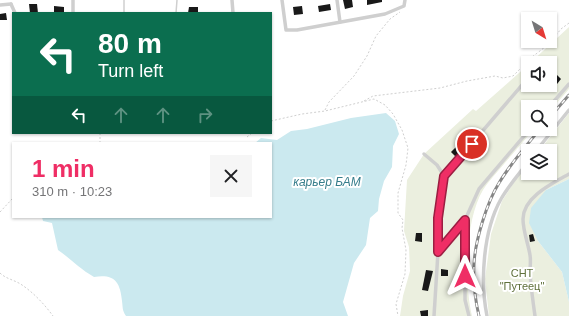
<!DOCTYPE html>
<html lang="en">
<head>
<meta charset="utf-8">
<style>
  body { margin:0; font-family:Arial,sans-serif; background:#f6f6f6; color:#202124; height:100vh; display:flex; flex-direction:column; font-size:15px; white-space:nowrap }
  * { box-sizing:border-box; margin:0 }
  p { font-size:13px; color:#757577 }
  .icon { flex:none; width:22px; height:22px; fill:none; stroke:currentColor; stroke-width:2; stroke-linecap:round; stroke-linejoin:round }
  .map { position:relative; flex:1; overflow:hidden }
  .details { position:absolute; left:12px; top:142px; width:260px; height:76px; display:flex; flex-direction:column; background:#fff; border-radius:0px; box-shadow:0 1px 3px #0004 }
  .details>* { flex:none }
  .banner { position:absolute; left:12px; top:12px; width:260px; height:122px; border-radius:0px; box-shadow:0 1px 3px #0004; background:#0b6e4f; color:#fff; overflow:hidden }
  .needle { width:26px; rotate:142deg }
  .controls { position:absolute; left:521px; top:12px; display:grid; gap:8px }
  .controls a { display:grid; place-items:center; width:36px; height:36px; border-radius:0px; background:#fff; box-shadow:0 1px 3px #0004; font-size:20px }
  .pin { position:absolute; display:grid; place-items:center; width:34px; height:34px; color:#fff; margin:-17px; border:2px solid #fff; border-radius:50%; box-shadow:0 1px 4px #0007 }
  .me { position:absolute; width:44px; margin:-22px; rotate:0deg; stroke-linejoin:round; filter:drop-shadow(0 0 3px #0008) }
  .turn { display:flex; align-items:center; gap:14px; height:84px; padding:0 20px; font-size:18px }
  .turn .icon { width:52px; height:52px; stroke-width:2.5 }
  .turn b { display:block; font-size:28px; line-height:34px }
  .lanes { display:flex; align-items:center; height:38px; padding:0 20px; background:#0003; justify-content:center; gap:20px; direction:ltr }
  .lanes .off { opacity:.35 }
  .round { display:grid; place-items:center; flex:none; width:42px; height:42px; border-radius:0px; background:#f6f6f6 }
  .headline { display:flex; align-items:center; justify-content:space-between; height:68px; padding:0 20px }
  h1 { font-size:24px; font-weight:700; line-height:30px; color:#ef2e65 }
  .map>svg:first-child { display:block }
</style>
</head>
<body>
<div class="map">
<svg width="569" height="316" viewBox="0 0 569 316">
  <rect width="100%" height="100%" fill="#fff"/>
  <!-- green -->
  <g fill="#ebefdf">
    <path d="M569,27V89L550,111V107H528V129H534C522,143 510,157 498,171C493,177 487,183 483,190C465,220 464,283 472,316H400L403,296L410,271L409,247L404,231L407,180L424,154L473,109L476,111L528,65V85H550V63H530Z"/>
    <polygon points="569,113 569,179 546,190 538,241 562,272 569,302 569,316 489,316 485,279 491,234 502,201 516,179 528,164 528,173 550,173 550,151 539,151"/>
  </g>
  <!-- water -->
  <g fill="#cbe9ef">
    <path d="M386,113L395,121L399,134L393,146L392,167L384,181L379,199L378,211L370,218L366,245L354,263L343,302L348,316H126C122,310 123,308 122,301C120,281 114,274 94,277C80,269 71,259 58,250L52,223L43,221L42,217H271V143H255L261,138L277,140L291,131L307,129L351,118Z"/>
    <polygon points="569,179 569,302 562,272 538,241 529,223 531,208 546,190"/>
  </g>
  <!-- building -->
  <g fill="#191919">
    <polygon points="343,0 352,0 353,7 345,9"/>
    <polygon points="367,0 382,0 382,2 367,5"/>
    <polygon points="29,4 37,4 38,13 30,13"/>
    <polygon points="330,4 331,10 319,12 318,6"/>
    <polygon points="54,6 64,7 64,13 54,13"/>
    <polygon points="302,6 303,14 294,15 293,7"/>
    <polygon points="189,7 198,7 198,13 188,13"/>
    <polygon points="6,13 7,20 0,20 0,14"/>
    <polygon points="557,75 561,79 557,84 553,80"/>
    <polygon points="456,147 461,151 456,157 451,152"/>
    <polygon points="416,233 422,233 422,242 415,241"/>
    <polygon points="533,234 535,241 530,242 529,235"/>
    <polygon points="441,269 448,270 448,276 441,276"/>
    <polygon points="426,270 433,271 428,291 422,290"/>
    <polygon points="428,310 428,316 421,316 420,311"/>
  </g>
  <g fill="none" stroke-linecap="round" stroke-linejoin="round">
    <!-- path -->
    <g stroke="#cfcfcf" stroke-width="1" stroke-dasharray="2 2" stroke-linecap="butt">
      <polyline points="364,101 373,96 440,88 467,81 495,76 503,78 513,76 532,57 549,44 561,29 569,23"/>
      <polyline points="325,110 329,102 354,76 367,56 376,36 390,19 400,12"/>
      <polyline points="271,121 302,114 325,111 374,99 385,105 393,114 402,130 408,148 406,165 398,193 398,213 403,220 402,228 406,250 405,274 396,304 398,316"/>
      <polyline points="247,137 252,133"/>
      <polyline points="100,143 100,133"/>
      <polyline points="0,212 13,198"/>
      <path d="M0,273C6,279 15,280 22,285C34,293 45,305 53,316"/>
    </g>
    <!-- service -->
    <g stroke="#cfcfcf" stroke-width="1.5">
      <polyline points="124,13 124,0"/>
      <polyline points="176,13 177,0"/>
    </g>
    <!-- minor -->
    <g stroke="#cfcfcf" stroke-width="3.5">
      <polyline points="232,0 233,13"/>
      <polyline points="282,0 286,30 297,30 385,14 404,6 405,0"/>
      <polyline points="337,0 340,22"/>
      <polyline points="11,4 15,13"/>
      <polyline points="0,5 11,4"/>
      <polyline points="73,13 73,0"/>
      <polyline points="549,107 569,84"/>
      <polyline points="536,151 569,110"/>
      <polyline points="424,154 437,165 444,176"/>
      <polyline points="438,252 465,220"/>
      <polyline points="434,316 438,252 438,218 444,176 528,78"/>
      <polyline points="469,316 465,300 465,220 479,189 530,129"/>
      <path d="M487,316C480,281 483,231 501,199C509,185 519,174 528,162"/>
      <path d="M535,316C533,302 531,288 530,273C530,267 531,261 530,255C528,243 523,231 523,219C523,197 553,183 569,174"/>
    </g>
    <defs>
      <g id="rail">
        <polyline points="550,117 569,95"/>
        <path d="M479,316C475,299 473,282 474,264C475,241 487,202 499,183C511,163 526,146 540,129"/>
      </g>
    </defs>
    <!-- rail casing -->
    <use href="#rail" stroke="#878787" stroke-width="3"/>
    <!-- rail -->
    <use href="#rail" stroke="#fff" stroke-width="1.5" stroke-dasharray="4.5" stroke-linecap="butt"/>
  </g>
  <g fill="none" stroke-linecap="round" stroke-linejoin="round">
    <defs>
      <polyline id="route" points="465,276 465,220 438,252 438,218 444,176 472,144"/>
    </defs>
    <!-- route casing -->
    <use href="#route" stroke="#9b1e42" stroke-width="10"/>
    <!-- route -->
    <use href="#route" stroke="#ef2e65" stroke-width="7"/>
  </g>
  <g text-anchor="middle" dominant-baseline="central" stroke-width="4" stroke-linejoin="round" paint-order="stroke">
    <!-- park labels -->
    <g font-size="11" fill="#60713c" stroke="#fff">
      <text x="522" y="273">СНТ<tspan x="522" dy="13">"Путеец"</tspan></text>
    </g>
    <!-- water labels -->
    <g font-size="12" font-style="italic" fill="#367d8b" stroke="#fff">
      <text x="327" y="182">карьер БАМ</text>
    </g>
  </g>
</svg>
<div class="controls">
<a><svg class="needle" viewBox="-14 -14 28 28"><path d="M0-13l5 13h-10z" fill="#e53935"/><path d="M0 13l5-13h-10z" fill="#757577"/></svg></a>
<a><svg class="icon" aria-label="sound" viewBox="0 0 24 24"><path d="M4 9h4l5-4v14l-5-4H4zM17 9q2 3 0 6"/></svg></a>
<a><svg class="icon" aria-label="search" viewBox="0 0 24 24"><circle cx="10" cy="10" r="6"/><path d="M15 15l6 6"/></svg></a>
<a><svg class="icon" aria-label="layers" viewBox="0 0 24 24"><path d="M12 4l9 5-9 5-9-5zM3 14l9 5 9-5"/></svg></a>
</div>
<div class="pin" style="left:472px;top:144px;background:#d93025"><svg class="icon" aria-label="arrive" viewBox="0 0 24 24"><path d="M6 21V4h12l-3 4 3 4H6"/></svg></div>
<svg class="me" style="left:465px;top:276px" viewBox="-20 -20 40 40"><path d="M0-17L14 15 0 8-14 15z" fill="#ef2e65" stroke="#fff" stroke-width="4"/></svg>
<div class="banner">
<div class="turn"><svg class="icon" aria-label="left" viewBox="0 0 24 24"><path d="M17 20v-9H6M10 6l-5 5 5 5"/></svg><div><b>80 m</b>Turn left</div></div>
<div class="lanes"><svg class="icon" aria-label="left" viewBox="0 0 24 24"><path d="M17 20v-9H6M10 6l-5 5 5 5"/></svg><svg class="icon off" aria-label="ahead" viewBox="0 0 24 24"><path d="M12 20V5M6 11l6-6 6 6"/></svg><svg class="icon off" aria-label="ahead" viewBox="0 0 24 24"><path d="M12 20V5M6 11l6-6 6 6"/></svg><svg class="icon off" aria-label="right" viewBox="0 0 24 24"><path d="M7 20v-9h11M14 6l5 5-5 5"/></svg></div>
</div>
<section class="details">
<div class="headline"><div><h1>1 min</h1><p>310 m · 10:23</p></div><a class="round"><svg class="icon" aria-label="close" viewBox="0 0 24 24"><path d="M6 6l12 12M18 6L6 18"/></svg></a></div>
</section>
</div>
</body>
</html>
